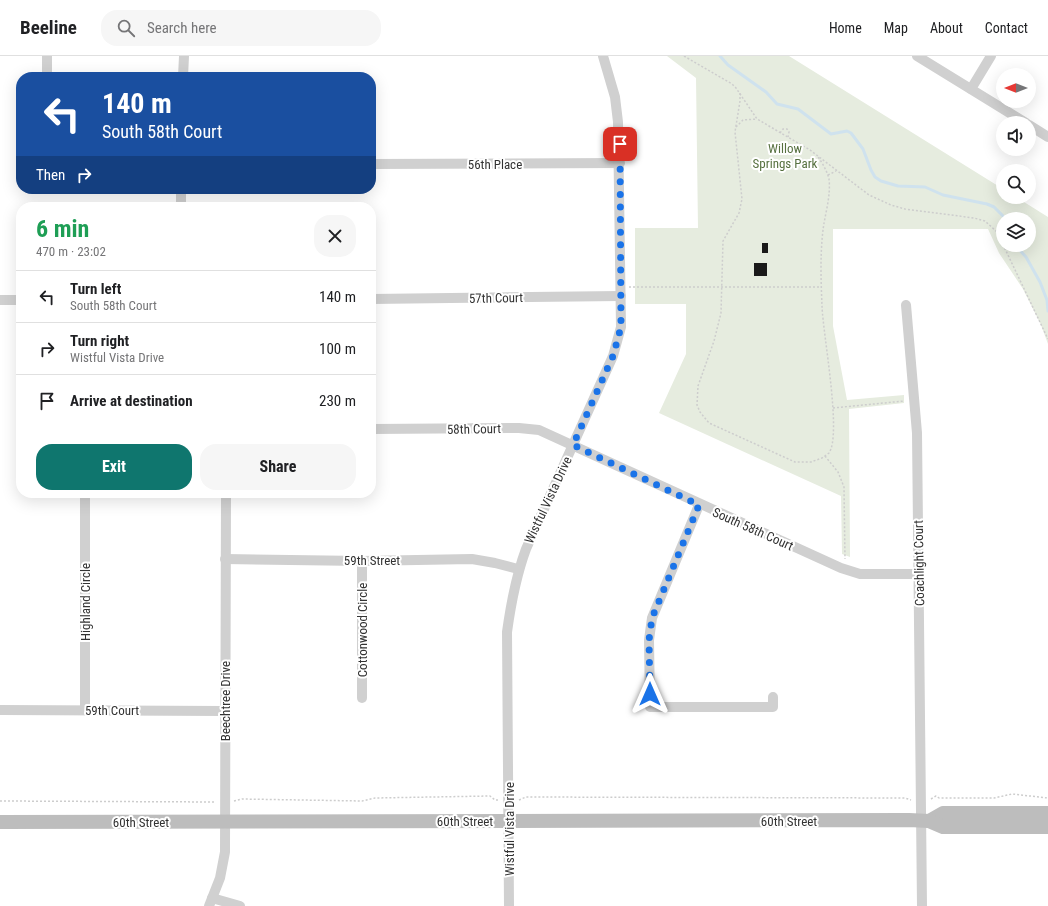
<!DOCTYPE html>
<html lang="en">
<head>
<meta charset="utf-8">
<style>
  body { margin:0; font-family:"Roboto Condensed",sans-serif; background:#f6f6f6; color:#202124; height:100vh; display:flex; flex-direction:column; font-size:15px; white-space:nowrap }
  * { box-sizing:border-box; margin:0 }
  p { font-size:13px; color:#757577 }
  .icon { flex:none; width:22px; height:22px; fill:none; stroke:currentColor; stroke-width:2; stroke-linecap:round; stroke-linejoin:round }
  .map { position:relative; flex:1; overflow:hidden }
  .details { position:absolute; left:16px; top:146px; width:360px; height:296px; display:flex; flex-direction:column; background:#fff; border-radius:16px; box-shadow:0 4px 16px #0002 }
  .details>* { flex:none }
  .banner { position:absolute; left:16px; top:16px; width:360px; height:122px; border-radius:16px; box-shadow:0 4px 16px #0002; background:#1a4fa0; color:#fff; overflow:hidden }
  .needle { width:26px; rotate:270deg }
  .tools { position:absolute; left:996px; top:12px; display:grid; gap:8px }
  .tools a { display:grid; place-items:center; width:40px; height:40px; border-radius:50%; background:#fff; box-shadow:0 4px 16px #0002; font-size:20px }
  .pin { position:absolute; display:grid; place-items:center; width:34px; height:34px; color:#fff; margin:-17px; border-radius:8px; box-shadow:0 2px 6px #0006 }
  .me { position:absolute; width:44px; margin:-22px; rotate:0deg; stroke-linejoin:round; filter:drop-shadow(0 0 3px #0008) }
  .turn { display:flex; align-items:center; gap:14px; height:84px; padding:0 20px; font-size:18px }
  .turn .icon { width:52px; height:52px; stroke-width:2.5 }
  .turn b { display:block; font-size:28px; line-height:34px }
  .then { display:flex; align-items:center; height:38px; padding:0 20px; background:#0003; gap:8px; font-size:15px }
  .round { display:grid; place-items:center; flex:none; width:42px; height:42px; border-radius:16px; background:#f6f6f6 }
  .head { display:flex; align-items:center; justify-content:space-between; height:68px; padding:0 20px }
  h1 { font-size:24px; font-weight:700; line-height:30px; color:#1e9e55 }
  .cta { display:flex; gap:8px; margin-top:auto; padding:8px 20px }
  .cta a { flex:1; height:46px; border-radius:16px; background:#0f766e; color:#fff; font-size:16px; font-weight:700; line-height:46px; text-align:center }
  .cta a+a { background:#f6f6f6; color:#202124 }
  ul { padding:0; list-style:none }
  li { display:flex; align-items:center; gap:12px; height:52px; padding:0 20px; border-top:1px solid #e0e0e0 }
  li div { flex:1 }
  li b { display:block; font-size:15px }
  li em { font-style:normal }
  header { display:flex; align-items:center; gap:24px; box-sizing:border-box; height:56px; padding:0 20px; background:#fff; border-bottom:1px solid #e0e0e0 }
  header strong { font-size:19px }
  nav { display:flex; gap:22px; margin-inline-start:auto; font-size:14px }
  .search { width:280px; height:36px; background:#f6f6f6; display:flex; align-items:center; gap:10px; box-sizing:border-box; padding:0 14px; border-radius:16px; color:#757577; font-size:15px }
  .map>svg:first-child { display:block }
</style>
</head>
<body>
<header>
<strong>Beeline</strong>
<div class="search"><svg class="icon" aria-label="search" viewBox="0 0 24 24"><circle cx="10" cy="10" r="6"/><path d="M15 15l6 6"/></svg>Search here</div>
<nav><a>Home</a><a>Map</a><a>About</a><a>Contact</a></nav>
</header>
<div class="map">
<svg width="1048" height="850" viewBox="0 0 1048 850">
  <rect width="100%" height="100%" fill="#fff"/>
  <!-- green -->
  <path fill="#e6ecdf" fill-rule="evenodd" d="M667,0H789L1003,133V141H1016L1048,161V288L1041,269L1023,233L999,197L988,173H833V270L847,344L904,339V347L849,353L850,501L842,498L841,440L659,357L686,298V248H635V172H698L696,22ZM1003,163H1029V189H1003Z"/>
  <g fill="none" stroke-linecap="round" stroke-linejoin="round">
    <!-- stream -->
    <g stroke="#cfe2ee" stroke-width="3">
      <polyline points="720,0 728,9 766,36 777,48 798,53 831,78 847,75 851,77 863,93 871,114 875,121 881,125 898,130 925,131 943,139 987,148 994,151 1006,163"/>
      <polyline points="1015,189 1026,201 1040,226 1047,244 1048,255"/>
    </g>
  </g>
  <!-- building -->
  <g fill="#1a1a1a">
    <rect x="762" y="187" width="6" height="10"/>
    <rect x="754" y="207" width="13" height="13"/>
  </g>
  <g fill="none" stroke-linecap="round" stroke-linejoin="round">
    <!-- path -->
    <g stroke="#cdcdcd" stroke-width="1.5" stroke-dasharray="2 2" stroke-linecap="butt">
      <polyline points="684,0 732,28 736,32 757,63 810,94 869,139 891,149 905,153 974,162 985,165 997,176 1048,283"/>
      <path d="M740,37V45L735,76L742,143L739,157L723,185L721,257L714,285L698,330L697,349L700,356L709,367L795,406H811L822,402L829,397C842,378 823,279 822,250C821,225 820,199 823,174C825,158 831,140 829,123C827,115 823,108 818,101"/>
      <polyline points="736,71 743,64 757,63"/>
      <polyline points="780,77 783,73 787,73 789,76 788,81"/>
      <polyline points="828,119 836,115"/>
      <polyline points="629,231 821,231"/>
      <polyline points="833,352 904,345"/>
      <polyline points="825,400 838,416 844,431 845,503"/>
      <polyline points="931,743 936,740 939,742 994,742 1012,738 1048,742"/>
      <polyline points="519,744 526,741 905,742 911,744"/>
      <polyline points="0,745 216,746"/>
      <polyline points="234,745 242,743 362,745 375,742 490,740 495,744 499,744"/>
    </g>
    <!-- street -->
    <g stroke="#d0d0d0" stroke-width="10">
      <polyline points="917,0 1026,67"/>
      <polyline points="47,21 47,0"/>
      <polyline points="183,21 184,0"/>
      <polyline points="971,33 991,0"/>
      <polyline points="1029,69 1048,81"/>
      <polyline points="371,108 620,107"/>
      <polyline points="181,133 181,151"/>
      <polyline points="371,243 621,240"/>
      <polyline points="0,244 21,244"/>
      <polyline points="906,249 917,377 922,850"/>
      <polyline points="371,373 519,372 539,374 841,512 860,518 919,518"/>
      <polyline points="85,437 85,654"/>
      <polyline points="699,449 652,562 649,584 650,651 773,651 773,641"/>
      <polyline points="225,503 362,505 472,503 495,507 518,513"/>
      <polyline points="362,642 362,505"/>
      <polyline points="0,654 225,655"/>
      <polyline points="212,842 240,850"/>
      <polyline points="209,850 220,822 225,796 226,437"/>
      <path d="M509,850L507,576C511,547 516,520 526,493L613,300L621,271L618,66L615,41L603,0"/>
    </g>
    <!-- secondary -->
    <g stroke="#bdbdbd" stroke-width="14">
      <polyline points="929,765 943,757 1048,757"/>
      <polyline points="0,766 909,764 929,765 943,771 1048,771"/>
    </g>
  </g>
  <g fill="none" stroke-linecap="round" stroke-linejoin="round">
    <!-- route -->
    <polyline stroke="#1a73e8" stroke-width="7" stroke-dasharray="0 12.6" points="620,88 621,271 613,300 573,389 699,449 652,562 649,584 650,638"/>
  </g>
  <g text-anchor="middle" dominant-baseline="central" stroke-width="4" stroke-linejoin="round" paint-order="stroke">
    <!-- park labels -->
    <g font-size="13" fill="#56703f" stroke="#fff">
      <text x="785" y="92">Willow<tspan x="785" dy="15">Springs Park</tspan></text>
    </g>
    <!-- street labels -->
    <g font-size="13" fill="#333" stroke="#fff">
      <text x="495" y="108">56th Place</text>
      <text transform="translate(496 242) rotate(-1)">57th Court</text>
      <text transform="translate(474 373) rotate(-1)">58th Court</text>
      <text transform="translate(548 444) rotate(-65)">Wistful Vista Drive</text>
      <text transform="translate(753 473) rotate(24)">South 58th Court</text>
      <text x="372" y="504">59th Street</text>
      <text transform="translate(919 507) rotate(-91)">Coachlight Court</text>
      <text transform="translate(85 546) rotate(-90)">Highland Circle</text>
      <text transform="translate(362 574) rotate(-90)">Cottonwood Circle</text>
      <text transform="translate(225 645) rotate(-90)">Beechtree Drive</text>
      <text x="112" y="654">59th Court</text>
      <text x="465" y="765">60th Street</text>
      <text x="789" y="765">60th Street</text>
      <text x="141" y="766">60th Street</text>
      <text transform="translate(509 773) rotate(-90)">Wistful Vista Drive</text>
    </g>
  </g>
</svg>
<div class="tools">
<a><svg class="needle" viewBox="-14 -14 28 28"><path d="M0-13l5 13h-10z" fill="#e53935"/><path d="M0 13l5-13h-10z" fill="#757577"/></svg></a>
<a><svg class="icon" aria-label="sound" viewBox="0 0 24 24"><path d="M4 9h4l5-4v14l-5-4H4zM17 9q2 3 0 6"/></svg></a>
<a><svg class="icon" aria-label="search" viewBox="0 0 24 24"><circle cx="10" cy="10" r="6"/><path d="M15 15l6 6"/></svg></a>
<a><svg class="icon" aria-label="layers" viewBox="0 0 24 24"><path d="M12 4l9 5-9 5-9-5zM3 14l9 5 9-5"/></svg></a>
</div>
<div class="pin" style="left:620px;top:88px;background:#d93025"><svg class="icon" aria-label="arrive" viewBox="0 0 24 24"><path d="M6 21V4h12l-3 4 3 4H6"/></svg></div>
<svg class="me" style="left:650px;top:638px" viewBox="-20 -20 40 40"><path d="M0-17L14 15 0 8-14 15z" fill="#1a73e8" stroke="#fff" stroke-width="4"/></svg>
<div class="banner">
<div class="turn"><svg class="icon" aria-label="left" viewBox="0 0 24 24"><path d="M17 20v-9H6M10 6l-5 5 5 5"/></svg><div><b>140 m</b>South 58th Court</div></div>
<div class="then">Then<svg class="icon" aria-label="right" viewBox="0 0 24 24"><path d="M7 20v-9h11M14 6l5 5-5 5"/></svg></div>
</div>
<section class="details">
<div class="head"><div><h1>6 min</h1><p>470 m · 23:02</p></div><a class="round"><svg class="icon" aria-label="close" viewBox="0 0 24 24"><path d="M6 6l12 12M18 6L6 18"/></svg></a></div>
<ul>
<li><svg class="icon" aria-label="left" viewBox="0 0 24 24"><path d="M17 20v-9H6M10 6l-5 5 5 5"/></svg><div><b>Turn left</b><p>South 58th Court</p></div><em>140 m</em></li>
<li><svg class="icon" aria-label="right" viewBox="0 0 24 24"><path d="M7 20v-9h11M14 6l5 5-5 5"/></svg><div><b>Turn right</b><p>Wistful Vista Drive</p></div><em>100 m</em></li>
<li><svg class="icon" aria-label="arrive" viewBox="0 0 24 24"><path d="M6 21V4h12l-3 4 3 4H6"/></svg><div><b>Arrive at destination</b></div><em>230 m</em></li>
</ul>
<div class="cta"><a>Exit</a><a>Share</a></div>
</section>
</div>
</body>
</html>
